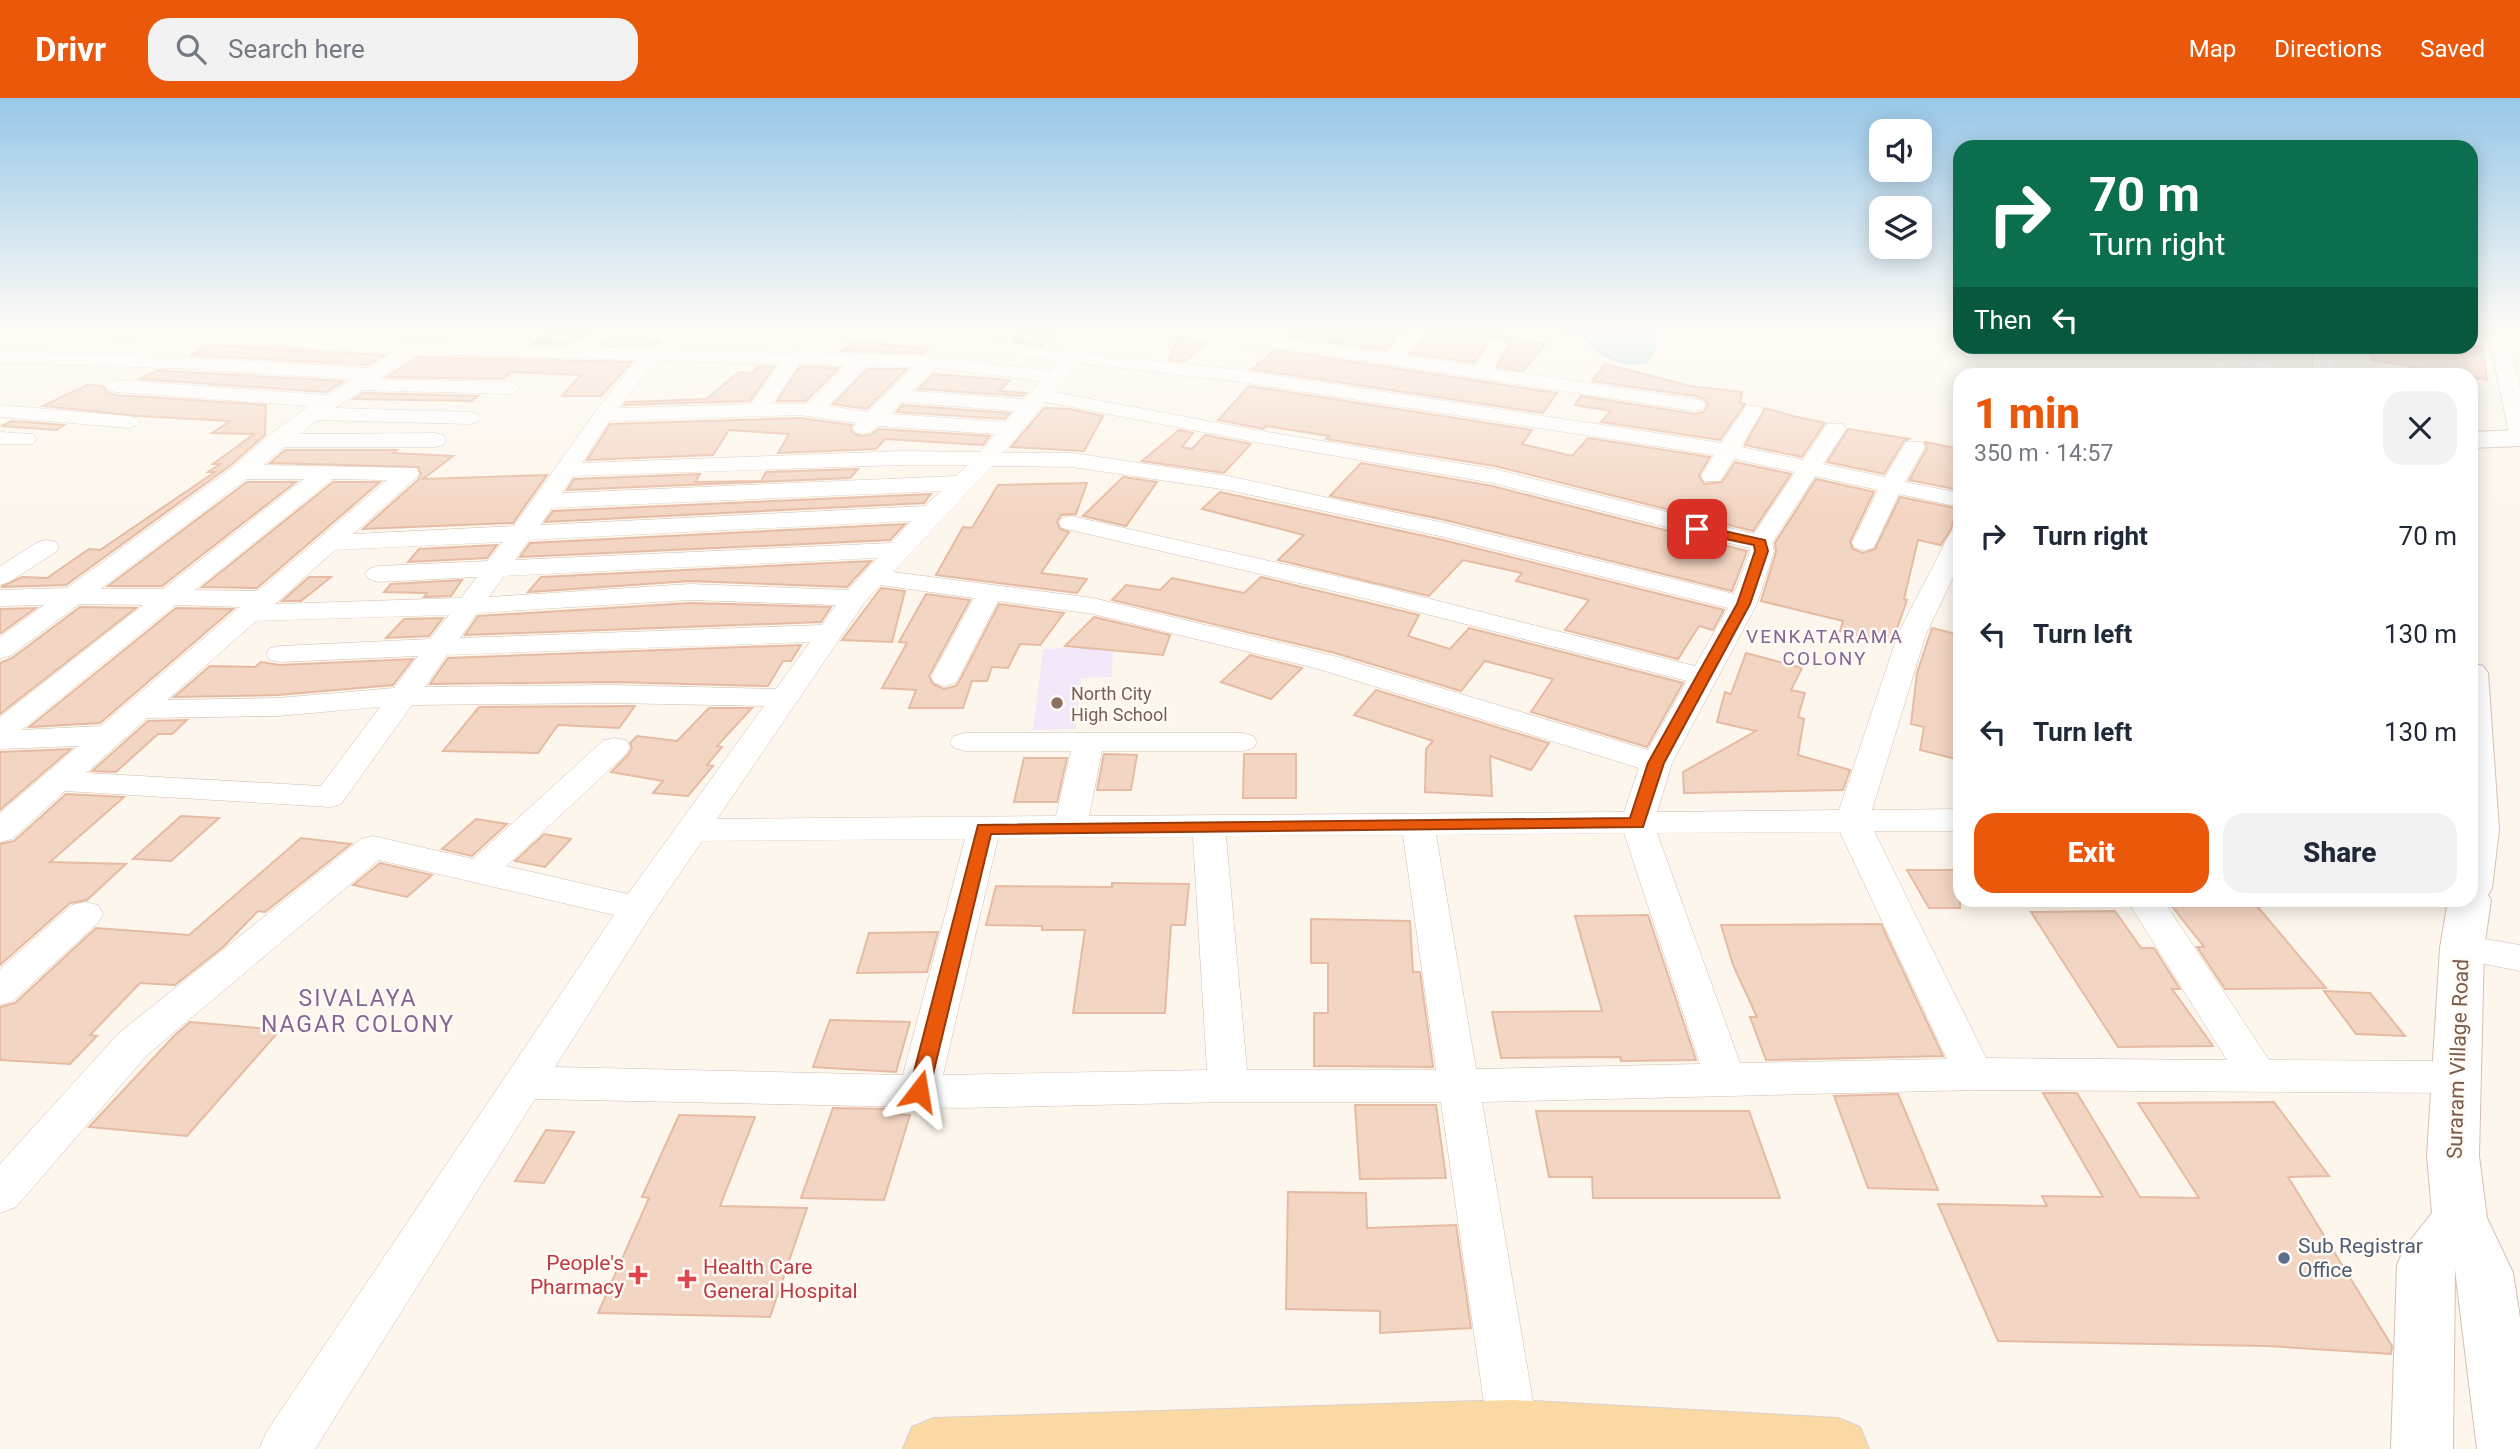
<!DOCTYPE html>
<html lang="en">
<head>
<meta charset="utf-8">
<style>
  body { margin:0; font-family:Roboto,sans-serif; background:#f2f2f3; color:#1f2937; height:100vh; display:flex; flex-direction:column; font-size:26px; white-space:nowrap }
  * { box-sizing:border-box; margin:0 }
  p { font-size:23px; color:#747a83 }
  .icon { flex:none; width:38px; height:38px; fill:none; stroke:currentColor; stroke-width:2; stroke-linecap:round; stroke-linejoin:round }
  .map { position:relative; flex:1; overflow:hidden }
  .sheet { position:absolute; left:1953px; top:270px; width:525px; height:539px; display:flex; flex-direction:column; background:#fff; border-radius:21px; box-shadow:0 4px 18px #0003 }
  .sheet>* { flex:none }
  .banner { position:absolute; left:1953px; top:42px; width:525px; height:214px; border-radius:21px; box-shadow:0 4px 18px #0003; background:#0b6e4f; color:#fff; overflow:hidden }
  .controls { position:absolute; left:1869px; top:21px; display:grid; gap:14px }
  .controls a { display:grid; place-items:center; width:63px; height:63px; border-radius:14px; background:#fff; box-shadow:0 4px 18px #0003; font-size:35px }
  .pin { position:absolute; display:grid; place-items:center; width:60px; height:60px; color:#fff; margin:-30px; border-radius:14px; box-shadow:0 4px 10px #0006 }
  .me { position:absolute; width:77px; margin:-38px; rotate:14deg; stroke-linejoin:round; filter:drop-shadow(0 0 5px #0008) }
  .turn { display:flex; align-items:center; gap:24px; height:147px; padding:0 21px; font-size:32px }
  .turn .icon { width:91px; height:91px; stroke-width:2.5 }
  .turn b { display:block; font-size:49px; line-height:60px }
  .then { display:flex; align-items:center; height:66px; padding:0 21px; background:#0003; gap:14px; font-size:26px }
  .round { display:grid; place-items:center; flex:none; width:74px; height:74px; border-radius:21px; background:#f2f2f3 }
  .head { display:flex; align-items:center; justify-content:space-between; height:119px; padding:0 21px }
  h1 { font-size:42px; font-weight:800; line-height:52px; color:#ea580c }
  .primary-button { display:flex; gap:14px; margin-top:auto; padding:14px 21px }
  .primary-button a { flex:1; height:80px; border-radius:21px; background:#ea580c; color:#fff; font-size:28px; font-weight:800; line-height:80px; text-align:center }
  .primary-button a+a { background:#f2f2f3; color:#1f2937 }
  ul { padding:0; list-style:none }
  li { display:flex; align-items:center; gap:21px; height:98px; padding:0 21px }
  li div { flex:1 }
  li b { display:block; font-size:26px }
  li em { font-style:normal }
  header { display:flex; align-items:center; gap:42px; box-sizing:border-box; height:98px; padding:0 35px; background:#ea580c; color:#fff }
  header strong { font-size:33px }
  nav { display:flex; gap:38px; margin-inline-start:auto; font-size:24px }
  .search { width:490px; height:63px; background:#f2f2f3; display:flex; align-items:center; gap:18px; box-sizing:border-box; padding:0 24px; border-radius:21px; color:#747a83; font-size:26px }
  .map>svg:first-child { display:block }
</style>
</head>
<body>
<header>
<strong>Drivr</strong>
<div class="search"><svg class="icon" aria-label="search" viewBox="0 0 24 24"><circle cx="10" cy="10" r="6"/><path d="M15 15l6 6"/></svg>Search here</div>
<nav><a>Map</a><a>Directions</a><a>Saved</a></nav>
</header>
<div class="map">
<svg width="2520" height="1351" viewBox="0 0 2520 1351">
  <rect width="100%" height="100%" fill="#fdf6ec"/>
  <!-- education -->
  <polygon fill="#f3e8fa" points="1113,548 1112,579 1081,580 1076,631 1033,632 1043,551"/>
  <!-- water -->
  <polygon fill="#bfe3e8" stroke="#a5d3da" stroke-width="2" points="1539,227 1651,227 1655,251 1646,264 1629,266 1615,262 1603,257 1580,235"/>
  <!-- building -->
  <g fill="#f3d5c3" stroke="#e6bba3" stroke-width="2">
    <polygon points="1305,227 1378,227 1404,231 1386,252 1291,239"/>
    <polygon points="1436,227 1465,227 1462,231 1546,246 1523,273 1497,269 1510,246 1497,238 1489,242 1474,265 1410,255"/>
    <polygon points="1028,229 1039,235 1052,236 1041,248 1012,244"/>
    <polygon points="550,235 584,237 569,246 532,246"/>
    <polygon points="615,239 661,242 654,248 603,248"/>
    <polygon points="1178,240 1207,244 1186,263 1169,262"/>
    <polygon points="856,243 928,251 924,255 842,253"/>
    <polygon points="211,247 385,257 368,267 190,257"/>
    <polygon points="2373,248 2482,248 2487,282 2471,279 2471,276 2454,276 2372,262"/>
    <polygon points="1275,252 1557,295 1543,315 1252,271"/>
    <polygon points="417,259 632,264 601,298 562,298 581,277 512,274 502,281 387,279"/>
    <polygon points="1605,266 1690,288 1742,294 1740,305 1745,306 1720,342 1601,324 1611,313 1575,307 1581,298 1695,316 1703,314 1708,307 1704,301 1695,298 1592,283"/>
    <polygon points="759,268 774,269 750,303 624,307 627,304 706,301 739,274 752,275"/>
    <polygon points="799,269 839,270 806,303 777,303"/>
    <polygon points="867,271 907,271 867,311 833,306"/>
    <polygon points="158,272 168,273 344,283 326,294 139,281"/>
    <polygon points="933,276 1010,282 999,293 1026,295 1023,298 918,291"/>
    <polygon points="87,287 103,288 108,295 116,297 266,307 265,337 231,367 66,487 1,489 22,479 47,480 89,451 100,452 215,374 208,374 220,366 213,366 254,336 212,335 230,323 138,318 43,308"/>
    <polygon points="1249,288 1532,332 1522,346 1572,358 1588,340 1710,359 1699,377 1704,386 1722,384 1735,364 1791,376 1753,433 1495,368 1326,341 1329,338 1266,328 1264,331 1218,322"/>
    <polygon points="363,295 478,298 472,303 353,301"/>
    <polygon points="902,307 1010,315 1005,321 896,314"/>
    <polygon points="1044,310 1070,311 1103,318 1084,353 1011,349"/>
    <polygon points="1765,310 1793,318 1825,325 1802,359 1745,347"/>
    <polygon points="800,320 852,327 850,330 854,336 860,338 870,337 879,331 990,338 983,347 885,341 876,351 778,355 789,336 729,332 713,357 587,362 610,326"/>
    <polygon points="12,323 64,327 56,332 1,328"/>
    <polygon points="1848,331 1909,341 1904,343 1884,376 1827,364"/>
    <polygon points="1179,332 1193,335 1182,349 1192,351 1205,337 1251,346 1224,375 1142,363"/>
    <polygon points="1925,344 1960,351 1960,392 1909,382 1927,350"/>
    <polygon points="285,352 397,352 393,355 453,358 423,381 547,377 513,425 363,431 418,382 421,376 418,369 270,365"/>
    <polygon points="1361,365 1492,388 1747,453 1732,493 1445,422 1330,398"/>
    <polygon points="858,371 850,380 567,392 574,381 700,376 695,384 761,383 766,374"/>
    <polygon points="1123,379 1157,384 1126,428 1083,418"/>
    <polygon points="1816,381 1874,394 1850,444 1853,451 1863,455 1875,451 1900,399 1960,411 1960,422 1954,420 1951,431 1941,447 1918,442 1904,501 1907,502 1892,545 1840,533 1843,523 1761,503 1776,454 1775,445"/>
    <polygon points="247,384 296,384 162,488 108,488"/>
    <polygon points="333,384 380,384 257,490 202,489"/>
    <polygon points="1087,385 1076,416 1061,417 1057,424 1060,431 1069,434 1041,475 1087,481 1077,495 936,477 963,429 972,430 998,387"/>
    <polygon points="1220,394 1443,442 1724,512 1713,532 1699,528 1678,561 1565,532 1589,502 1516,483 1522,475 1463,462 1429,498 1278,462 1304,437 1202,411"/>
    <polygon points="931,396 924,405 545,424 553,413"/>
    <polygon points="905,426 890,442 520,459 530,445"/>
    <polygon points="497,447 487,460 408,464 419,451"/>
    <polygon points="871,463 847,489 690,483 528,494 541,479"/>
    <polygon points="309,479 331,479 301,503 282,503"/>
    <polygon points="1261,479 1419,517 1408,538 1450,551 1469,530 1683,585 1647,649 1531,614 1553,581 1485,563 1461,593 1335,555 1112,502 1126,487 1160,492 1172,480 1244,495"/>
    <polygon points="462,482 451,498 424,499 427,495 384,494 391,486"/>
    <polygon points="881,490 905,493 892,544 842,542"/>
    <polygon points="926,496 970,502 929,578 933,586 944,591 956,588 961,580 999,506 1064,515 1040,547 1020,546 1008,570 992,569 987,583 972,583 963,610 909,610 916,592 882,590 907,545 899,544"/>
    <polygon points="690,505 831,509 821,524 465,537 478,518"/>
    <polygon points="80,509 136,510 0,616 0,565 12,560"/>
    <polygon points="36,510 1,535 0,535 0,511"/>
    <polygon points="176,510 233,511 100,625 29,629"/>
    <polygon points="1094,519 1170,537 1163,557 1065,548"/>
    <polygon points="443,520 429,538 386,540 404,521"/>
    <polygon points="1932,530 1960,537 1960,662 1920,652 1924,629 1911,626 1917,575"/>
    <polygon points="801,547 791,563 783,563 768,588 612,584 430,586 448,560"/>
    <polygon points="1746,555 1802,570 1791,592 1805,595 1798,619 1804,621 1798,657 1850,672 1843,692 1684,695 1683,674 1756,633 1717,624 1725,594 1731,596"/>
    <polygon points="1250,557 1302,570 1271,601 1221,584"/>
    <polygon points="413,561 393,587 278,597 174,599 210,568 255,569 261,564 280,567"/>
    <polygon points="1376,592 1549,645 1531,672 1490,658 1492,698 1425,694 1426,651 1433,643 1354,617"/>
    <polygon points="635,608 619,630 558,627 538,655 443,653 479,609"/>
    <polygon points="709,610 752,610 717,648 722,649 707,667 713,668 688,698 653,695 663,683 611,674 628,657 632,650 630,645 637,638 677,643"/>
    <polygon points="187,622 172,636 158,636 116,674 92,673 148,623"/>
    <polygon points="71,651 0,712 0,654"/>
    <polygon points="1104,656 1137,657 1131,692 1097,692"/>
    <polygon points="1244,656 1296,656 1296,700 1243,700"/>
    <polygon points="1024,660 1067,660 1057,704 1014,704"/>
    <polygon points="66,696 124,699 50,764 126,766 87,802 70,805 0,867 0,746 14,743"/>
    <polygon points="181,718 219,720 171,763 133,761"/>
    <polygon points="476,721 507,726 472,758 442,751"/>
    <polygon points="544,736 571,741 545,769 515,763"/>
    <polygon points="301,740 351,746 265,814 258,813 223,849 175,887 140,885 90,937 97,938 70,966 0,962 0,909 15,905 96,830 189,837"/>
    <polygon points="380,765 432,777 407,799 353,787"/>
    <polygon points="1907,772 1960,772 1960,810 1929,810"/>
    <polygon points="1112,785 1189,786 1185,827 1171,827 1165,915 1073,915 1085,832 1042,832 1042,828 986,827 996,788 1112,789"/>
    <polygon points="2167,802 2252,802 2326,890 2225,891 2197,849 2204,849"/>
    <polygon points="2115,813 2141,850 2154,850 2180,891 2172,891 2213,948 2118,949 2031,814"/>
    <polygon points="1648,817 1696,962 1621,963 1620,959 1501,960 1492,914 1602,913 1575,818"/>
    <polygon points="1311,821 1410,823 1413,874 1420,874 1433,969 1314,968 1314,915 1328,915 1328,865 1311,865"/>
    <polygon points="1881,826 1943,958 1766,962 1750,919 1757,919 1733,867 1721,827"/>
    <polygon points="938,834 927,874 857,875 869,835"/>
    <polygon points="2324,893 2370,895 2405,938 2356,936"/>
    <polygon points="830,922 910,924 896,974 813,969"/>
    <polygon points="190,924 280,932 187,1038 89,1029 174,938"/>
    <polygon points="2043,995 2077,995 2140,1099 2199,1100 2138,1005 2274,1004 2329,1078 2288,1079 2392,1248 2391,1256 2267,1248 1998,1243 1938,1106 2047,1108 2042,1098 2103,1099"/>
    <polygon points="1898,996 1938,1092 1868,1090 1834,998"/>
    <polygon points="1355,1007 1436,1007 1446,1080 1360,1081"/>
    <polygon points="833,1010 885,1011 884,1016 910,1017 884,1102 801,1100"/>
    <polygon points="1536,1013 1749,1013 1780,1100 1593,1100 1592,1079 1549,1079"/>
    <polygon points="679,1017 755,1019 720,1108 807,1110 770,1219 598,1215 649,1100 642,1099"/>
    <polygon points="546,1032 574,1034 544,1085 515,1083"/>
    <polygon points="1288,1094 1366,1095 1367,1130 1456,1127 1471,1230 1380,1235 1380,1213 1286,1211"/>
  </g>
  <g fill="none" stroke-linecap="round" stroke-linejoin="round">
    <defs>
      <g id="street">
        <path d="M8,227H112L444,246L479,227H501L470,247L570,249L605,227H627L595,250L655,251L694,227H716L680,252L787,255L796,254L819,235L790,231L787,227H838L1066,253L1076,236L1039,232L1030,227H1099L1084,255L1241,272L1721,345L1746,308H1760L1763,312L1741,349L1803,362L1827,326H1843L1846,331L1823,366L1885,379L1906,344H1922L1925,349L1905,384L1960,395V409L1899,396L1876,445L1873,450L1864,452L1855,450L1852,445L1878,392L1815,378L1772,445L1774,453L1757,506L1672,665L1657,714L1839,712L1898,536L1948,439L1951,434L1960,432V465L1926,536L1872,712L1960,711V733H1874L1986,960L2227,962L2127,802H2163L2269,962L2455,963L2469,968L2475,979L2469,990L2455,995L1974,992L1482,1004L1538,1333L1531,1351H1495L1488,1333L1441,1004H1228L960,1010L535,1001L315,1351H259L267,1333L614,817L379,762L147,957L16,1109L0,1115V1066L119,935L361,741L373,738L473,761L604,642L615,640L626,642L630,649L626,656L506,768L628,796L764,608L612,605L412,607L341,706L330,709L65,693L12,741L0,744V715L78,648L0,651V619L143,507L79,506L10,558L0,560V539L44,507L0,508V492L67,490L233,369L268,338L309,308L116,294L109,292L106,288L109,284L116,282L327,297L352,281L168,270L0,265V253L168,258L369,270L393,255L17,232ZM838,238L1058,263L1050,273L930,258L818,255ZM416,256L637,262L596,313L514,428L353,436L416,380L419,375L416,370L263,367L284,349H435L443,347L446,342L443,337L435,335L300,336L317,322L470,326L477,324L481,320L477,316L470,314L335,310L362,292L509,296L516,294L519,290L516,286L509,284L379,281ZM663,263L779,266L751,306L619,310L647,273ZM1077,265L1241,284L1714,357L1701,378L1704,383H1720L1734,361L1795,374L1754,436L1494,371L1261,333L1054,294ZM798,266L845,268L807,306H772ZM866,268L913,269L868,314L828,308ZM935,270L1041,283L1025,301L912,293ZM901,304L1015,313L1006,324L890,316ZM1045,304L1261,345L1493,385L1749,450L1750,453L1734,496L1444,425L1228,378L1072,355H1003ZM800,317L857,325L853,330L856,335C867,337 871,335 878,328L996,336L980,354L903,353L582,365L609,323ZM903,367H967L956,378L562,395L573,378ZM992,368L1072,369L1228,392L1444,439L1728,510L1695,568L1371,486L1071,418L1062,420L1059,425L1062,430L1368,501L1687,583L1648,652L1334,558L1093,500L893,474ZM246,381H304L163,491H100ZM332,381L387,382L258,493L195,492ZM941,393L925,408L540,427L552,410ZM911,423L891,445L515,462L529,442ZM503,444L488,463L378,468L369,471L365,476L369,481L378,484L477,479L461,500L275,506L335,452ZM877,460L848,492L690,486L489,499L504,478ZM880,487L974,500L931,579L935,585L945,588L955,585L959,579L998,503L1093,516L1315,570L1639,670L1624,714L1089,718L1102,653H1242L1253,650L1257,644L1253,638L1242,635H965L954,638L950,644L954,650L965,653H1071L1056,718L717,721L864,505ZM690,502L836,507L822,527L460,540L477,515ZM175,507L240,509L101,628L21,632ZM449,517L430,541L280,548L270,550L266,556L270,562L280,564L418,558L394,590L278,600L167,602L256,523ZM810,544L776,591L612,587L425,589L447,557ZM380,609L321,688L86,675L147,620L278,618ZM1840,734L1947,961L1740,965L1657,735ZM1624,735L1700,966L1476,971L1436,737ZM1403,737L1436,972H1247L1226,738ZM1193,739L1207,972L943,977L998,740ZM965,741L903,977L555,969L650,819L702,743Z"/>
        <polygon points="1121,227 1179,227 1387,255 1411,227 1430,227 1405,257 1475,268 1491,243 1498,241 1507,247 1493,271 1695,301 1702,303 1705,307 1702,311 1695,313 1272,249 1130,232"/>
        <polygon points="2487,227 2505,227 2520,290 2520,342 2512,341 2509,336"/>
        <polygon points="2187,248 2216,248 2286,272 2289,276 2261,276 2189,252"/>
        <polygon points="2315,248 2334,248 2332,276 2312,276"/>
        <polygon points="0,307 129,318 136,320 140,324 136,328 129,330 0,319"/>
        <polygon points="0,334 33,336 36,341 33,346 0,346"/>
        <polygon points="47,442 56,444 59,449 56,454 9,484 0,487 0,468 38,444"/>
        <polygon points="85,804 98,807 103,816 98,825 13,903 0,907 0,871 72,807"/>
        <polygon points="2462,837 2520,847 2520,873 2449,859 2444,850 2449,841"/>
      </g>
      <g id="secondary">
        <polygon points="2520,332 2520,348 2471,350 2471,334"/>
        <polygon points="2471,565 2483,568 2488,575 2499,732 2492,790 2488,797 2491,802 2484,850 2479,1058 2487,1120 2513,1175 2520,1220 2520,1351 2477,1351 2455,1171 2453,1351 2391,1351 2397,1167 2405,1149 2432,1115 2427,1058 2440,850 2448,802 2471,802"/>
      </g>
      <polygon id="primary" points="1513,1302 1838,1320 1860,1329 1869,1351 903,1351 912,1329 934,1320"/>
    </defs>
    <!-- street casing -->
    <use href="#street" stroke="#d1beb0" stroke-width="1"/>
    <!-- secondary casing -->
    <use href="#secondary" stroke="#d6c0b0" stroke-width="2"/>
    <!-- primary casing -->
    <use href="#primary" stroke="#dad1cd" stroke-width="2"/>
    <!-- street -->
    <use href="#street" fill="#fff" fill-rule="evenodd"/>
    <!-- secondary -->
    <use href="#secondary" fill="#fff" fill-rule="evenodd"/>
    <!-- primary -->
    <use href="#primary" fill="#fbd9a5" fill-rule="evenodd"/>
  </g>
  <!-- sky -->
  <linearGradient id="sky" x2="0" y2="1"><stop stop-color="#97c7e8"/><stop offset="0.55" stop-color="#fefbf6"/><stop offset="1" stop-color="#fefbf6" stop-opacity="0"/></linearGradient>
  <rect width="2520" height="416" fill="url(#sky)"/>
  <!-- route -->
  <polygon fill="#ea580c" stroke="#983908" stroke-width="2" points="1697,427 1765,442 1768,453 1750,506 1664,665 1643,729 991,736 929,993 926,999 919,1001 912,999 909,993 978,727 1630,720 1648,665 1737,506 1755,453 1754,447 1693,434 1691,431"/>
  <!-- markers -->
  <circle fill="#8d6e63" stroke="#fffaf3" stroke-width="2.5" cx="1057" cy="605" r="7"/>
  <circle fill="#5c6f8a" stroke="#fffaf3" stroke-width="2.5" cx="2284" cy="1160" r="7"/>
  <g fill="#e0444e" stroke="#fffaf3" stroke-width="2.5">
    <path d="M634.5 1166.5h7v7h7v7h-7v7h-7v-7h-7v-7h7z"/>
    <path d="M683.5 1170.5h7v7h7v7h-7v7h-7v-7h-7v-7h7z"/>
  </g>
  <g text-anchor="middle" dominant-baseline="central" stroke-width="5" stroke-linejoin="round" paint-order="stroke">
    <!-- education labels -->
    <g font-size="18" fill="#785e54" stroke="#fffaf3" text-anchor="start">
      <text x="1071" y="595">North City<tspan x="1071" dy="21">High School</tspan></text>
    </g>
    <!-- neighbourhood labels -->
    <g font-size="19" letter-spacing="2" fill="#846695" stroke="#fffaf3">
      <text x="1825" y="538">VENKATARAMA<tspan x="1825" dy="22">COLONY</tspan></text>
    </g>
    <!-- near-street labels -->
    <g font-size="21" fill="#7a5c4d" stroke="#fffaf3">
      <text transform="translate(2458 961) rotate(-88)">Suraram Village Road</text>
    </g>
    <!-- near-service labels -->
    <g font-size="21" fill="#4e5e75" stroke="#fffaf3" text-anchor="start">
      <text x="2298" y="1148">Sub Registrar<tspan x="2298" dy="24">Office</tspan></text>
    </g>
    <!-- near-health labels -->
    <g font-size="21" fill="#be3a42" stroke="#fffaf3" text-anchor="end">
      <text x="624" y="1165">People's<tspan x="624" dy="24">Pharmacy</tspan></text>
      <text x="703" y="1169" text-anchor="start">Health Care<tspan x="703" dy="24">General Hospital</tspan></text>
    </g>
    <!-- near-neighbourhood labels -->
    <g font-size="23" letter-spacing="2" fill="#846695" stroke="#fffaf3">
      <text x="358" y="900">SIVALAYA<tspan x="358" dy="26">NAGAR COLONY</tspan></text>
    </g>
  </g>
</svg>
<div class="controls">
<a><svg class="icon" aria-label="sound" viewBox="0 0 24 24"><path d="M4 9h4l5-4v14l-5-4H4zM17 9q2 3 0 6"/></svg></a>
<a><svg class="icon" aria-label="layers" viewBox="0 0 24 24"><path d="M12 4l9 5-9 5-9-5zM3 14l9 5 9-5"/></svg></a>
</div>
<div class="pin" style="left:1697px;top:431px;background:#d93025"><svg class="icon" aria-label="arrive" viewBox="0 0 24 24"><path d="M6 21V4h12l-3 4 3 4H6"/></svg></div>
<svg class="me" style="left:919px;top:993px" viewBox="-20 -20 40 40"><path d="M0-17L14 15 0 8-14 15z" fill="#ea580c" stroke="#fff" stroke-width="4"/></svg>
<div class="banner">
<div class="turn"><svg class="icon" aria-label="right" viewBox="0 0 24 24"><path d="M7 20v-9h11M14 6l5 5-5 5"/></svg><div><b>70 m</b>Turn right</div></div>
<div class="then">Then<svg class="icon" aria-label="left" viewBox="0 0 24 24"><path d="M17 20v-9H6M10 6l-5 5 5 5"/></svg></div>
</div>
<section class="sheet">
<div class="head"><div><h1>1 min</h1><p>350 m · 14:57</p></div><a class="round"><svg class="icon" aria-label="close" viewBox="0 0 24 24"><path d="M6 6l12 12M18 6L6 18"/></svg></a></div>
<ul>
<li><svg class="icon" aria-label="right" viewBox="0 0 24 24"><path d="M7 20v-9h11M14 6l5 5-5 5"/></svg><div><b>Turn right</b></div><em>70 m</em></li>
<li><svg class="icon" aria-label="left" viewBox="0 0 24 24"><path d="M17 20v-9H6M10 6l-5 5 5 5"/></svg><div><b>Turn left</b></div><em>130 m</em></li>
<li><svg class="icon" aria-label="left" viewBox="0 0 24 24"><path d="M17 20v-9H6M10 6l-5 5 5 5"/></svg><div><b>Turn left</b></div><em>130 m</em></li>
</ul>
<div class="primary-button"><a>Exit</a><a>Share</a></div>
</section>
</div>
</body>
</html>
